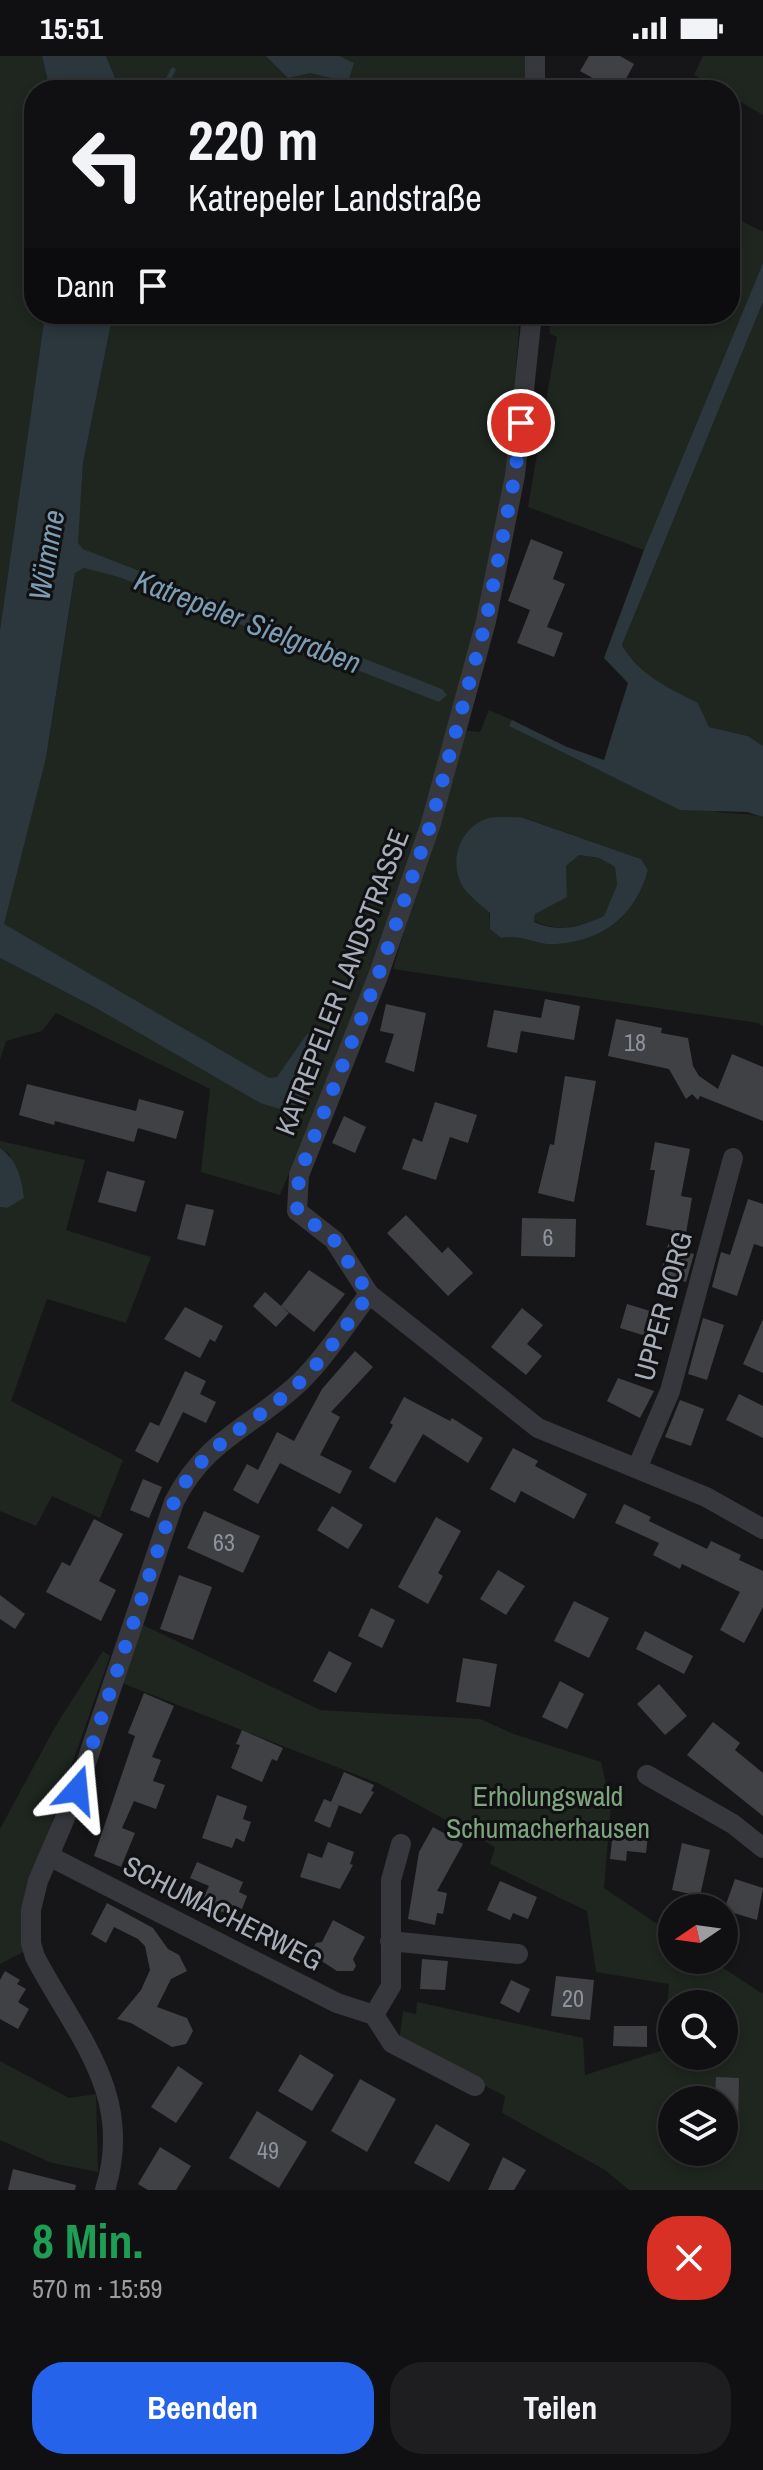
<!DOCTYPE html>
<html lang="de">
<head>
<meta charset="utf-8">
<style>
  body { margin:0; font-family:"Archivo Narrow",sans-serif; background:#1e1e20; color:#f1f3f6; height:100vh; display:flex; flex-direction:column; font-size:30px; white-space:nowrap }
  * { box-sizing:border-box; margin:0 }
  p { font-size:26px; color:#9c9d9f }
  .icon { flex:none; width:44px; height:44px; fill:none; stroke:currentColor; stroke-width:2; stroke-linecap:round; stroke-linejoin:round }
  .map { position:relative; height:2134px; overflow:hidden }
  .drawer { display:flex; flex-direction:column; background:#101012; flex:1 }
  .drawer>* { flex:none }
  .banner { position:absolute; left:24px; top:24px; width:716px; height:244px; border-radius:32px; box-shadow:0 4px 12px #0003,0 0 0 2px #303032; background:#101012; color:#f1f3f6; overflow:hidden }
  .needle { width:52px; rotate:257deg }
  .tools { position:absolute; left:658px; top:1838px; display:grid; gap:16px }
  .tools a { display:grid; place-items:center; width:80px; height:80px; border-radius:50%; background:#101012; box-shadow:0 4px 12px #0003,0 0 0 2px #303032; font-size:40px }
  .pin { position:absolute; display:grid; place-items:center; width:68px; height:68px; color:#fff; margin:-34px; border:4px solid #fff; border-radius:50%; box-shadow:0 2px 8px #0007 }
  .me { position:absolute; width:88px; margin:-44px; rotate:18deg; stroke-linejoin:round; filter:drop-shadow(0 0 6px #0008) }
  .turn { display:flex; align-items:center; gap:28px; height:168px; padding:0 32px; font-size:36px }
  .turn .icon { width:104px; height:104px; stroke-width:2.5 }
  .turn b { display:block; font-size:56px; line-height:68px }
  .then { display:flex; align-items:center; height:76px; padding:0 32px; background:#0003; gap:16px; font-size:30px }
  .round { display:grid; place-items:center; flex:none; width:84px; height:84px; border-radius:32px; background:#1e1e20 }
  .overview { display:flex; align-items:center; justify-content:space-between; height:136px; padding:0 32px }
  h1 { font-size:48px; font-weight:800; line-height:60px; color:#1e9e55 }
  .cta { display:flex; gap:16px; margin-top:auto; padding:16px 32px }
  .cta a { flex:1; height:92px; border-radius:32px; background:#2563eb; color:#fff; font-size:32px; font-weight:800; line-height:92px; text-align:center }
  .cta a+a { background:#1e1e20; color:#f1f3f6 }
  .status { display:flex; justify-content:space-between; align-items:center; height:56px; padding:0 40px; background:#101012; direction:ltr }
  .status svg { height:22px; fill:currentColor }
  .map>svg:first-child { display:block }
</style>
</head>
<body>
<div class="status"><b>15:51</b><svg viewBox="0 0 49 12"><path d="M0 12V9h3v3zM5 12V6h3v6zM10 12V3h3v9zM15 12V0h3v12zM26 1h20v11H26zM47 4h2v5h-2z"/></svg></div>
<div class="map">
<svg width="763" height="2134" viewBox="0 0 763 2134">
  <rect width="100%" height="100%" fill="#161618"/>
  <!-- green -->
  <g fill="#1e261f" fill-rule="evenodd">
    <polygon points="0,0 42,0 50,34 34,34 34,258 45,258 0,574"/>
    <polygon points="106,0 530,0 530,34 120,34"/>
    <polygon points="703,0 763,0 763,59 730,40 730,34 720,34 694,19"/>
    <polygon points="730,159 763,176 763,207 644,494 528,451 557,281 550,278 549,258 730,258"/>
    <path d="M763,246V690L748,680L709,671L698,647C665,631 642,622 622,589Z"/>
    <path d="M113,258H520C516,318 511,380 502,439C464,681 374,915 280,1139L201,1116L210,1033L56,957L42,975L6,985L0,1004V902L94,951L260,1047L303,1043L0,868L46,702L74,525L83,407Z"/>
    <path d="M489,654L512,664L510,670C575,702 642,740 714,755C731,759 746,756 763,761V971L758,967L393,913L463,674L480,676ZM522,761L641,803L648,814C636,859 603,885 557,888C537,890 522,878 501,882L490,873L485,763Z"/>
    <path d="M579,799L599,802L615,811L617,829L604,861C578,870 560,877 534,865L535,858L566,810Z"/>
    <polygon points="0,1085 85,1104 66,1174 151,1201 126,1267 47,1243 11,1345 123,1404 100,1462 52,1440 36,1470 0,1455 0,1151 7,1152 10,1099 0,1092"/>
    <path d="M141,1568L320,1654L480,1663L514,1678L601,1706L611,1749L604,1832L672,1878V1904H711L763,1938V2134H629L605,2114L502,2057L505,2040L399,1986L403,1955L416,1958L417,1946L583,1982L585,2019L663,1994L669,1928L596,1916L587,1855L490,1808L495,1791L380,1728L119,1626ZM672,1948H724V2000H672ZM672,2044H724V2096H672Z"/>
    <polygon points="103,1595 110,1600 27,1836 25,1895 0,1908 0,1773 54,1673"/>
    <polygon points="0,2005 69,2042 96,2038 98,2116 52,2107 0,2084"/>
  </g>
  <!-- water -->
  <g fill="#2b363d" fill-rule="evenodd">
    <polygon points="42,0 106,0 120,34 50,34"/>
    <polygon points="266,0 339,0 354,7 348,26 310,17 288,22"/>
    <path d="M763,207V246L622,589C640,620 667,631 698,647L709,671L748,680L763,690V761L747,756L680,754L509,670L512,664L567,691L604,704L628,627L604,602L644,494Z"/>
    <path d="M45,258H113L83,407L78,487L83,493L442,633L447,639L439,646L119,521L84,512L75,517L46,702L4,868L269,1022L277,1021L307,978L318,979L323,986C315,1008 310,1044 290,1056L260,1047L94,951L0,902V574Z"/>
    <path d="M521,761L641,803L648,814C636,859 603,885 557,888C536,890 524,878 501,882L490,873V857C482,850 473,843 466,835C448,812 456,777 483,764C493,759 510,762 521,761ZM579,799L599,802L615,811L617,829L604,860C579,871 560,877 534,866L535,858L567,841L566,810Z"/>
    <path d="M0,1092C18,1105 21,1121 24,1142L7,1152L0,1151Z"/>
  </g>
  <g fill="none" stroke-linecap="round" stroke-linejoin="round">
    <!-- stream -->
    <polyline stroke="#2b363d" stroke-width="5" points="164,32 173,14"/>
  </g>
  <!-- building -->
  <g fill="#404145">
    <polygon points="589,0 620,0 634,8 620,34 614,34 580,15"/>
    <polygon points="531,483 563,496 553,523 565,528 547,571 563,577 554,601 517,587 530,554 508,545"/>
    <polygon points="545,943 580,950 574,984 521,975 517,997 487,991 494,954 541,962"/>
    <polygon points="386,948 426,957 414,1016 385,1006 394,978 380,975"/>
    <polygon points="616,963 662,972 661,977 688,982 693,1010 699,1020 718,1033 732,998 763,1011 763,1065 700,1040 698,1044 692,1038 686,1043 669,1013 608,1000"/>
    <polygon points="565,1020 596,1025 574,1146 538,1137 550,1088 554,1089"/>
    <polygon points="27,1028 136,1055 139,1043 184,1055 176,1083 138,1072 134,1086 55,1065 54,1069 19,1059"/>
    <polygon points="435,1046 477,1059 468,1087 450,1081 436,1124 402,1113 413,1082 422,1086"/>
    <polygon points="344,1060 366,1071 355,1097 332,1087"/>
    <polygon points="655,1086 690,1093 681,1140 692,1142 683,1195 694,1198 686,1226 660,1219 672,1174 646,1169 655,1114 650,1114"/>
    <polygon points="107,1115 145,1125 136,1156 98,1146"/>
    <polygon points="748,1143 763,1148 763,1191 754,1188 737,1240 712,1231 721,1196 730,1199"/>
    <polygon points="186,1148 214,1154 205,1190 177,1183"/>
    <polygon points="406,1159 442,1197 448,1191 473,1217 448,1240 387,1177"/>
    <polygon points="522,1162 576,1163 575,1201 521,1200"/>
    <polygon points="309,1214 345,1238 314,1276 281,1250"/>
    <polygon points="265,1236 289,1257 276,1271 253,1250"/>
    <polygon points="627,1248 660,1258 652,1282 620,1272"/>
    <polygon points="185,1251 223,1270 215,1286 210,1283 200,1302 164,1283"/>
    <polygon points="522,1252 543,1269 527,1288 542,1300 526,1319 491,1291"/>
    <polygon points="703,1262 724,1269 707,1324 688,1318"/>
    <polygon points="763,1263 763,1317 743,1308"/>
    <polygon points="355,1295 373,1311 331,1356 340,1361 320,1399 352,1415 340,1438 280,1407 258,1448 233,1434 247,1408 258,1414 277,1376 294,1385 322,1333"/>
    <polygon points="185,1315 206,1325 200,1338 216,1346 206,1367 183,1356 158,1407 135,1395 150,1366 159,1370"/>
    <polygon points="618,1322 654,1335 640,1362 607,1345"/>
    <polygon points="739,1338 763,1350 763,1382 726,1364"/>
    <polygon points="404,1341 450,1365 452,1362 483,1382 468,1407 423,1378 395,1427 369,1412 393,1369 390,1367"/>
    <polygon points="680,1344 704,1353 691,1390 665,1381"/>
    <polygon points="513,1392 538,1405 535,1410 587,1438 574,1463 521,1435 515,1447 490,1433"/>
    <polygon points="143,1423 162,1431 149,1462 130,1454"/>
    <polygon points="624,1448 651,1461 649,1465 707,1493 711,1485 741,1499 739,1504 763,1515 763,1551 744,1587 720,1574 740,1536 682,1508 680,1513 653,1499 659,1487 615,1467"/>
    <polygon points="332,1450 363,1469 348,1493 317,1474"/>
    <polygon points="204,1455 260,1480 243,1517 187,1492"/>
    <polygon points="436,1461 461,1475 438,1517 443,1520 428,1548 398,1531"/>
    <polygon points="94,1463 123,1478 99,1525 116,1534 101,1565 46,1536 62,1506 70,1510"/>
    <polygon points="498,1514 525,1530 506,1559 480,1543"/>
    <polygon points="179,1519 212,1531 193,1584 160,1573"/>
    <polygon points="0,1539 25,1558 15,1573 0,1563"/>
    <polygon points="574,1545 609,1562 589,1602 554,1585"/>
    <polygon points="371,1552 395,1564 382,1592 358,1580"/>
    <polygon points="645,1575 693,1600 684,1618 636,1593"/>
    <polygon points="329,1595 352,1607 336,1637 313,1625"/>
    <polygon points="463,1602 497,1608 490,1651 456,1646"/>
    <polygon points="560,1625 584,1638 567,1673 542,1661"/>
    <polygon points="659,1628 687,1660 665,1679 637,1648"/>
    <polygon points="144,1637 174,1650 152,1701 161,1704 153,1725 165,1729 156,1753 134,1745 122,1772 135,1777 121,1811 94,1800 135,1680 128,1677"/>
    <polygon points="713,1666 740,1687 735,1694 763,1717 763,1760 687,1699"/>
    <polygon points="242,1674 283,1692 277,1705 272,1703 262,1726 231,1712 240,1689 236,1688"/>
    <polygon points="344,1716 374,1729 371,1735 374,1736 361,1758 331,1746"/>
    <polygon points="217,1739 247,1750 243,1763 251,1766 244,1786 236,1782 232,1792 202,1782"/>
    <polygon points="324,1743 339,1749 330,1772 314,1765"/>
    <polygon points="614,1765 649,1769 646,1797 627,1795 626,1805 610,1803"/>
    <polygon points="433,1771 463,1788 437,1835 447,1837 443,1858 437,1857 435,1869 408,1863 419,1796"/>
    <polygon points="328,1786 354,1796 350,1808 353,1809 340,1833 300,1821 308,1797 322,1802"/>
    <polygon points="682,1787 710,1794 700,1840 672,1834"/>
    <polygon points="197,1806 243,1826 239,1836 247,1840 242,1853 233,1849 229,1859 201,1847 209,1830 190,1822"/>
    <polygon points="735,1823 763,1832 757,1864 724,1854"/>
    <polygon points="500,1825 537,1841 528,1863 513,1857 510,1864 487,1854"/>
    <polygon points="107,1847 153,1872 168,1893 179,1899 187,1915 171,1923 157,1951 187,1962 193,1975 186,1988 172,1991 131,1967 117,1963 141,1934 150,1914 145,1890 138,1883 114,1871 106,1887 91,1878"/>
    <polygon points="333,1864 365,1881 353,1903 356,1910 353,1915 337,1915 314,1900 312,1894 316,1887 322,1886"/>
    <polygon points="422,1903 448,1905 445,1934 420,1933"/>
    <polygon points="5,1915 20,1924 17,1928 26,1933 18,1946 29,1953 18,1973 0,1963 0,1924"/>
    <polygon points="556,1920 594,1924 590,1964 551,1960"/>
    <polygon points="511,1924 530,1933 519,1957 500,1947"/>
    <polygon points="614,1970 647,1970 647,1991 613,1990"/>
    <polygon points="300,1998 334,2019 312,2055 278,2035"/>
    <polygon points="178,2010 203,2027 176,2067 151,2051"/>
    <polygon points="716,2021 739,2022 738,2066 724,2066 724,2044 715,2044"/>
    <polygon points="360,2023 396,2043 367,2096 331,2075"/>
    <polygon points="257,2055 307,2086 279,2132 229,2102"/>
    <polygon points="436,2068 470,2088 449,2126 414,2107"/>
    <polygon points="160,2091 191,2110 176,2134 148,2134 138,2128"/>
    <polygon points="503,2101 526,2114 514,2134 488,2134"/>
    <polygon points="13,2113 76,2129 75,2134 8,2134"/>
  </g>
  <g fill="none" stroke-linecap="round" stroke-linejoin="round">
    <!-- street -->
    <g stroke="#37383d" stroke-width="20">
      <polyline points="535,34 535,0"/>
      <polyline points="532,258 515,419 486,565 431,767 378,920 299,1119 297,1155 334,1184 369,1238 538,1372 706,1441 763,1473"/>
      <polyline points="638,1410 670,1335 733,1102"/>
      <polyline points="647,1719 733,1768 763,1792"/>
      <polyline points="49,1800 337,1947 374,1959 392,1987 475,2030"/>
      <polyline points="390,1885 518,1898"/>
      <polyline points="374,1959 391,1930 391,1824 401,1788"/>
      <path d="M105,2134C135,2039 76,1979 35,1901L31,1887V1854L38,1825L77,1734L174,1446C205,1383 253,1371 301,1325C327,1299 347,1267 369,1238"/>
    </g>
  </g>
  <g fill="none" stroke-linecap="round" stroke-linejoin="round">
    <!-- route -->
    <path stroke="#2563eb" stroke-width="14" stroke-dasharray="0 25.2" d="M77,1734L174,1446C204,1385 254,1370 301,1325C327,1299 348,1267 369,1238L334,1184L297,1155L299,1119L378,920L431,767L486,565L515,419L521,367"/>
  </g>
  <g text-anchor="middle" dominant-baseline="central" stroke-width="6" stroke-linejoin="round" paint-order="stroke">
    <!-- number labels -->
    <g font-size="24" fill="#8d929c">
      <text x="635" y="986">18</text>
      <text x="548" y="1181">6</text>
      <text x="224" y="1486">63</text>
      <text x="573" y="1942">20</text>
      <text x="268" y="2094">49</text>
    </g>
    <!-- street labels -->
    <g font-size="28" fill="#a7adb9" stroke="#111113">
      <text transform="translate(342 926) rotate(-69)">KATREPELER LANDSTRASSE</text>
      <text transform="translate(663 1250) rotate(-75)">UPPER BORG</text>
      <text transform="translate(223 1857) rotate(27)">SCHUMACHERWEG</text>
    </g>
    <!-- park labels -->
    <g font-size="28" fill="#7ea57f" stroke="#111113">
      <text x="548" y="1740">Erholungswald<tspan x="548" dy="32">Schumacherhausen</tspan></text>
    </g>
    <!-- water labels -->
    <g font-size="30" font-style="italic" fill="#7d9db5" stroke="#111113">
      <text transform="translate(46 499) rotate(-80)">Wümme</text>
      <text transform="translate(248 565) rotate(21)">Katrepeler Sielgraben</text>
    </g>
  </g>
</svg>
<div class="tools">
<a><svg class="needle" viewBox="-14 -14 28 28"><path d="M0-13l5 13h-10z" fill="#e53935"/><path d="M0 13l5-13h-10z" fill="#9c9d9f"/></svg></a>
<a><svg class="icon" aria-label="search" viewBox="0 0 24 24"><circle cx="10" cy="10" r="6"/><path d="M15 15l6 6"/></svg></a>
<a><svg class="icon" aria-label="layers" viewBox="0 0 24 24"><path d="M12 4l9 5-9 5-9-5zM3 14l9 5 9-5"/></svg></a>
</div>
<div class="pin" style="left:521px;top:367px;background:#d93025"><svg class="icon" aria-label="arrive" viewBox="0 0 24 24"><path d="M6 21V4h12l-3 4 3 4H6"/></svg></div>
<svg class="me" style="left:77px;top:1734px" viewBox="-20 -20 40 40"><path d="M0-17L14 15 0 8-14 15z" fill="#2563eb" stroke="#fff" stroke-width="4"/></svg>
<div class="banner">
<div class="turn"><svg class="icon" aria-label="left" viewBox="0 0 24 24"><path d="M17 20v-9H6M10 6l-5 5 5 5"/></svg><div><b>220 m</b>Katrepeler Landstraße</div></div>
<div class="then">Dann<svg class="icon" aria-label="arrive" viewBox="0 0 24 24"><path d="M6 21V4h12l-3 4 3 4H6"/></svg></div>
</div>
</div>
<section class="drawer">
<div class="overview"><div><h1>8 Min.</h1><p>570 m · 15:59</p></div><a class="round" style="background:#d93025;color:#fff"><svg class="icon" aria-label="close" viewBox="0 0 24 24"><path d="M6 6l12 12M18 6L6 18"/></svg></a></div>
<div class="cta"><a>Beenden</a><a>Teilen</a></div>
</section>
</body>
</html>
